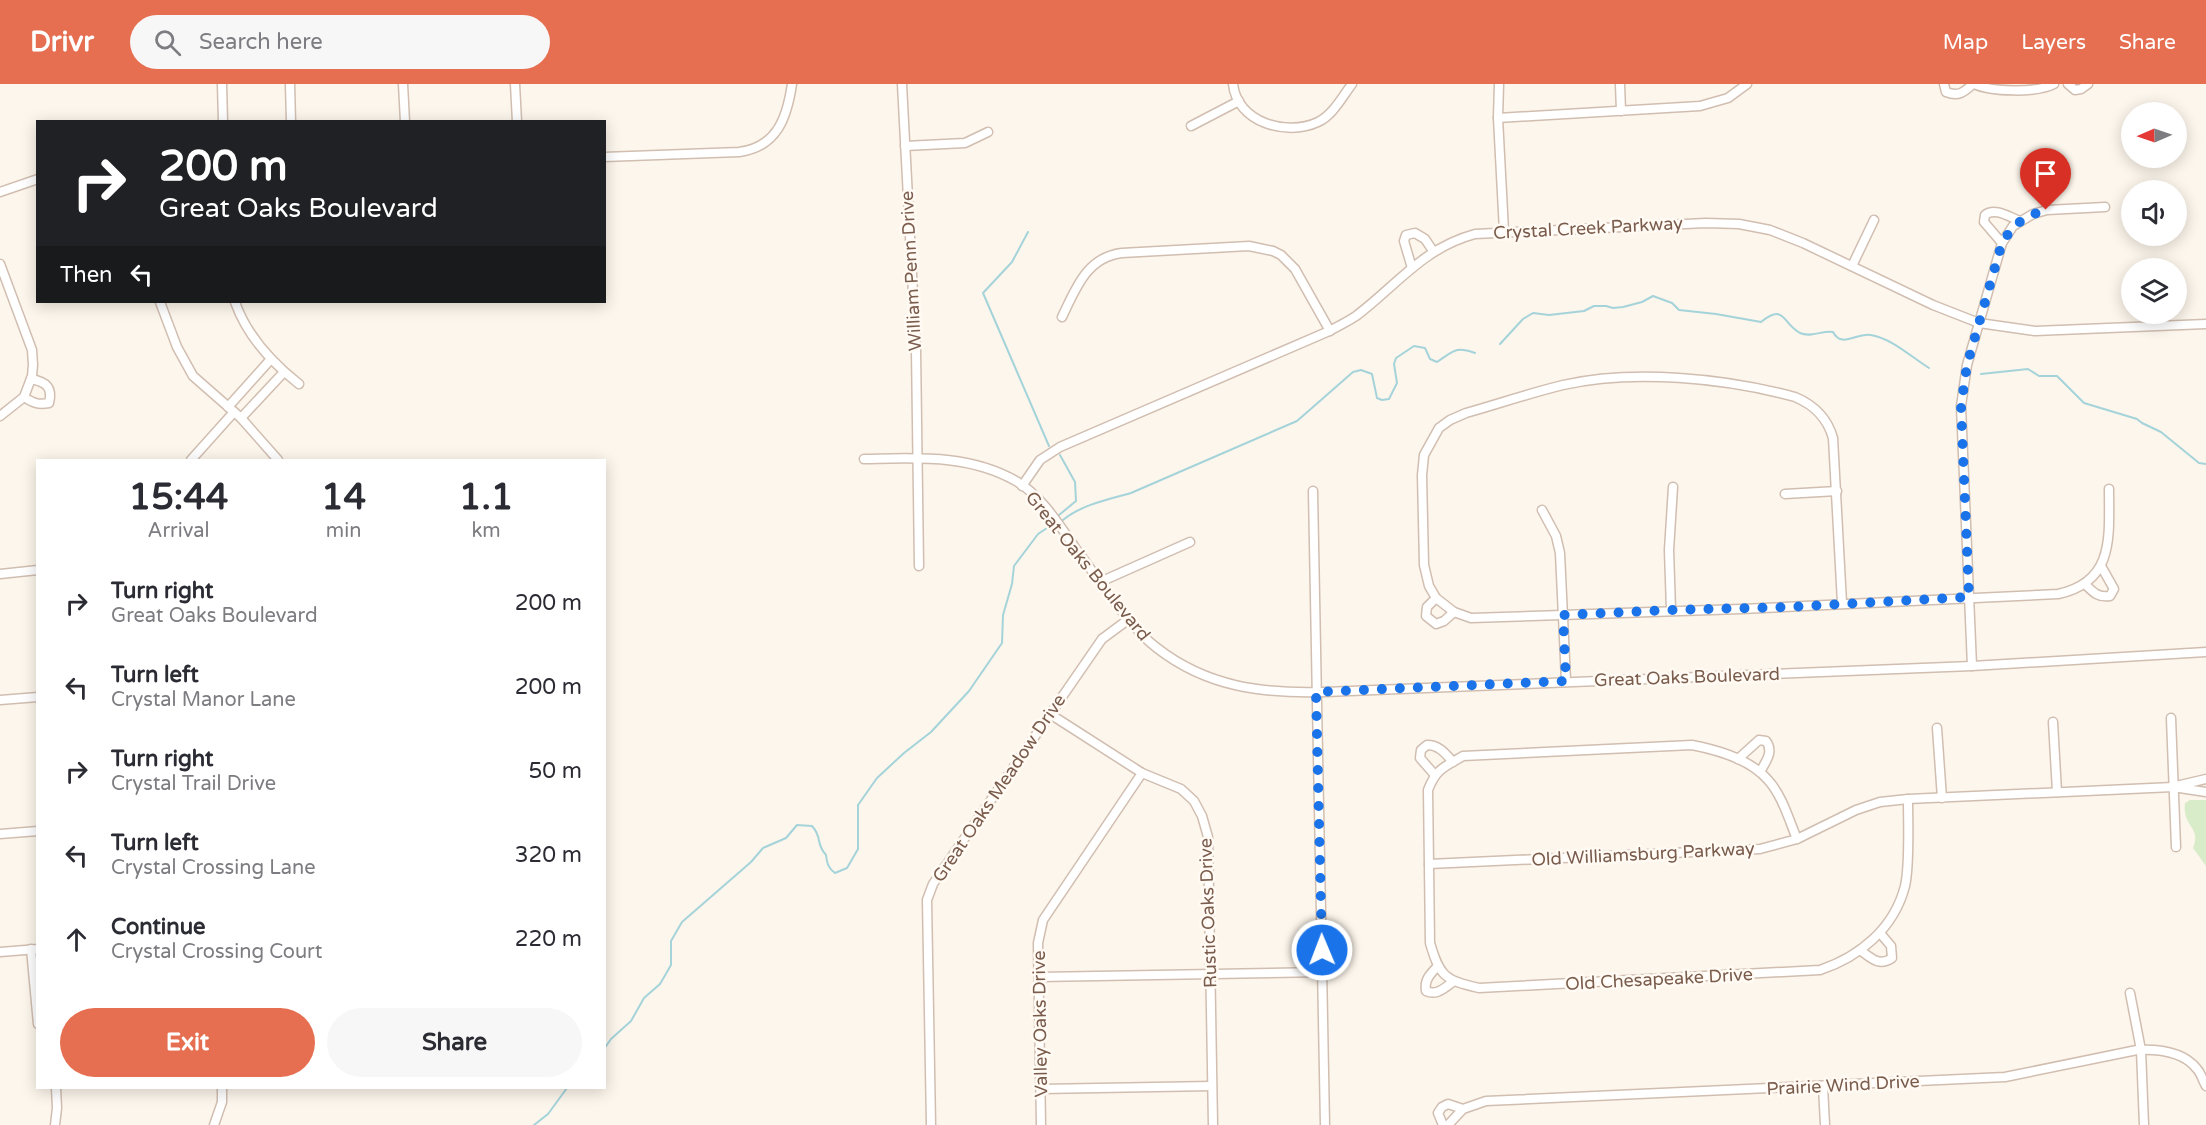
<!DOCTYPE html>
<html lang="en">
<head>
<meta charset="utf-8">
<style>
  body { margin:0; font-family:"Varela Round",sans-serif; background:#f7f7f7; color:#2b2b33; height:100vh; display:flex; flex-direction:column; font-size:22px; white-space:nowrap }
  * { box-sizing:border-box; margin:0 }
  p { font-size:20px; color:#7c7c81 }
  .icon { flex:none; width:33px; height:33px; fill:none; stroke:currentColor; stroke-width:2; stroke-linecap:round; stroke-linejoin:round }
  .map { position:relative; flex:1; overflow:hidden }
  .sheet { position:absolute; left:36px; top:375px; width:570px; height:630px; display:flex; flex-direction:column; background:#fff; border-radius:0px; box-shadow:0 3px 15px #0003 }
  .sheet>* { flex:none }
  .top-card { position:absolute; left:36px; top:36px; width:570px; height:183px; border-radius:0px; box-shadow:0 3px 15px #0003; background:#202124; color:#fff; overflow:hidden }
  .needle { width:39px; rotate:268deg }
  .tools { position:absolute; left:2121px; top:18px; display:grid; gap:12px }
  .tools a { display:grid; place-items:center; width:66px; height:66px; border-radius:50%; background:#fff; box-shadow:0 3px 15px #0003; font-size:30px }
  .pin { position:absolute; display:grid; place-items:center; width:51px; height:51px; color:#fff; margin:-62px -26px; border-radius:50% 50% 50% 0; rotate:-45deg; box-shadow:0 0 6px #0007 }
  .pin .icon { rotate:45deg }
  .me { position:absolute; width:66px; margin:-33px; rotate:359deg; stroke-linejoin:round; filter:drop-shadow(0 0 4px #0008) }
  .turn { display:flex; align-items:center; gap:21px; height:126px; padding:0 24px; font-size:27px }
  .turn .icon { width:78px; height:78px; stroke-width:2.5 }
  .turn b { display:block; font-size:42px; line-height:51px }
  .then { display:flex; align-items:center; height:57px; padding:0 24px; background:#0003; gap:12px; font-size:22px }
  .eta { display:flex; justify-content:space-evenly; align-items:center; height:102px; text-align:center }
  .eta b { font-size:36px; font-weight:700; line-height:42px }
  .action { display:flex; gap:12px; margin-top:auto; padding:12px 24px }
  .action a { flex:1; height:69px; border-radius:36px; background:#e76f51; color:#fff; font-size:24px; font-weight:700; line-height:69px; text-align:center }
  .action a+a { background:#f7f7f7; color:#2b2b33 }
  ul { padding:0; list-style:none }
  li { display:flex; align-items:center; gap:18px; height:84px; padding:0 24px }
  li div { flex:1 }
  li b { display:block; font-size:22px }
  li em { font-style:normal }
  header { display:flex; align-items:center; gap:36px; box-sizing:border-box; height:84px; padding:0 30px; background:#e76f51; color:#fff }
  header strong { font-size:28px }
  nav { display:flex; gap:33px; margin-inline-start:auto; font-size:21px }
  .search { width:420px; height:54px; background:#f7f7f7; display:flex; align-items:center; gap:15px; box-sizing:border-box; padding:0 21px; border-radius:33px; color:#7c7c81; font-size:22px }
  .map>svg:first-child { display:block }
</style>
</head>
<body>
<header>
<strong>Drivr</strong>
<div class="search"><svg class="icon" aria-label="search" viewBox="0 0 24 24"><circle cx="10" cy="10" r="6"/><path d="M15 15l6 6"/></svg>Search here</div>
<nav><a>Map</a><a>Layers</a><a>Share</a></nav>
</header>
<div class="map">
<svg width="2206" height="1041" viewBox="0 0 2206 1041">
  <rect width="100%" height="100%" fill="#fdf6ec"/>
  <!-- green -->
  <path fill="#d8ecc9" d="M2190,716H2206V782L2193,764C2202,743 2182,743 2185,719Z"/>
  <g fill="none" stroke-linecap="round" stroke-linejoin="round">
    <!-- stream -->
    <g stroke="#a5d3da" stroke-width="2">
      <polyline points="1028,148 1012,178 983,209 1049,362"/>
      <path d="M1500,260L1523,235L1533,229L1549,231L1584,227L1594,222H1606L1613,224L1623,223L1642,218L1653,212L1672,219L1679,226L1716,230L1761,238C1785,219 1782,239 1800,249C1811,254 1823,246 1833,248C1842,265 1857,248 1871,251C1893,255 1911,273 1929,284"/>
      <polyline points="1981,290 2028,285 2039,292 2057,292 2084,319 2137,335 2142,339 2161,348 2199,379 2206,380"/>
      <polyline points="1059,431 1076,417 1075,398 1060,371"/>
      <path d="M1063,436C1081,421 1109,415 1131,409L1297,337L1353,288L1361,286L1372,290L1377,314L1382,316L1389,315L1397,299L1394,280L1396,274L1414,262L1425,264L1430,275L1437,278C1454,267 1455,262 1475,269"/>
      <path d="M604,965L611,955L631,937L644,914L660,900L671,881V857L682,838L751,778L763,764L786,754L797,741L812,742C823,754 815,759 826,771C827,779 828,784 835,789L847,784L858,765V721L877,694L904,669L931,648L969,607L1002,559L1003,531L1012,500L1014,482L1038,450L1047,444"/>
      <polyline points="534,1041 548,1030 567,1004"/>
    </g>
    <defs>
      <g id="minor">
        <polyline points="222,0 223,38"/>
        <polyline points="290,0 291,38"/>
        <polyline points="403,0 405,38"/>
        <polyline points="515,0 517,38"/>
        <polyline points="902,0 916,266 919,482"/>
        <path d="M1233,0C1237,38 1286,53 1318,38C1333,31 1342,13 1352,0"/>
        <polyline points="1499,0 1498,34 1504,147"/>
        <polyline points="1620,0 1621,27"/>
        <path d="M1944,0L1946,8C1959,13 1964,8 1973,0"/>
        <path d="M1974,0C1991,8 2037,9 2054,0"/>
        <polyline points="2068,0 2075,6 2081,5 2088,0"/>
        <polyline points="1498,34 1700,22 1728,14 1747,0"/>
        <polyline points="1191,42 1239,17"/>
        <polyline points="905,62 965,59 988,48"/>
        <path d="M604,73L739,68C777,63 787,34 792,0"/>
        <polyline points="0,108 38,95"/>
        <path d="M2002,159L1984,138L1985,131C1995,123 2009,133 2020,137"/>
        <polyline points="0,180 32,266 33,281 32,292 24,313 0,332"/>
        <polyline points="1852,182 1874,136"/>
        <polyline points="1412,184 1404,157 1406,151 1415,149 1425,155 1433,167"/>
        <polyline points="160,218 177,263 193,292 241,334 278,376"/>
        <path d="M235,218C247,252 271,278 299,300"/>
        <path d="M1062,233C1076,204 1087,173 1122,169L1249,162L1273,167L1281,171L1295,185L1330,247"/>
        <path d="M24,313C33,319 38,321 49,319C53,303 46,298 31,295"/>
        <polyline points="228,323 271,275"/>
        <polyline points="241,334 284,288"/>
        <path d="M864,375C917,374 969,370 1016,397C1041,411 1060,442 1076,465C1098,494 1129,543 1157,564C1207,603 1263,610 1325,608L1972,582L2206,568"/>
        <polyline points="191,376 234,328"/>
        <path d="M1022,402L1040,376L1060,363L1327,248C1337,243 1347,238 1356,232C1397,201 1423,164 1475,150L1706,139L1739,140L1770,146L1803,159L1933,221L1979,239L2035,247L2206,240"/>
        <polyline points="1313,407 1325,1041"/>
        <polyline points="1785,410 1837,407"/>
        <polyline points="1542,426 1556,452 1560,469 1566,597"/>
        <polyline points="0,490 38,486"/>
        <polyline points="1100,498 1190,458"/>
        <path d="M2085,500C2093,508 2098,514 2110,512L2114,505L2101,482"/>
        <polyline points="1436,514 1427,523 1426,532 1436,540 1444,537 1454,528"/>
        <path d="M1842,519L1833,354C1827,333 1814,321 1795,313C1725,294 1633,285 1563,301C1530,309 1498,320 1466,329L1450,336L1439,344L1424,371L1422,391L1424,481L1429,502L1436,514L1454,528L1471,534L1741,525L2058,510C2115,498 2109,452 2109,405"/>
        <polyline points="1671,526 1669,466 1673,403"/>
        <polyline points="1972,582 1961,322 1967,281 2002,159 2013,142 2033,130 2047,126 2105,123"/>
        <polyline points="0,616 38,613"/>
        <polyline points="1050,630 1142,689 1181,705 1194,717 1202,732 1208,753 1213,1041"/>
        <polyline points="2171,634 2176,763"/>
        <polyline points="2053,638 2057,708"/>
        <polyline points="1937,644 1942,714"/>
        <path d="M1738,675L1759,656L1766,657C1774,668 1766,677 1760,688"/>
        <path d="M1434,690L1420,674L1421,666L1427,661C1439,661 1445,669 1453,678"/>
        <polyline points="2176,702 2206,695"/>
        <polyline points="0,750 38,747"/>
        <path d="M1797,755C1789,736 1782,711 1768,696C1750,675 1718,666 1692,661L1463,672C1444,683 1436,685 1428,706L1430,859C1440,893 1445,896 1479,904L1820,886C1859,873 1894,845 1905,802C1910,780 1908,739 1908,715"/>
        <polyline points="1429,780 1760,765 1797,755 1856,726 1880,718 1908,715 2173,703 2206,708"/>
        <polyline points="31,865 38,940"/>
        <path d="M1860,866C1871,874 1879,883 1892,874L1891,862L1880,849"/>
        <polyline points="0,868 38,865"/>
        <path d="M1438,882C1430,890 1424,896 1426,907C1437,912 1444,904 1453,898"/>
        <polyline points="1039,893 1323,888"/>
        <polyline points="2130,909 2141,966 2144,1041"/>
        <polyline points="1823,1002 1825,1041"/>
        <polyline points="1041,1005 1212,1002"/>
        <polyline points="55,1041 57,1024 56,1004"/>
        <polyline points="214,1041 222,1018 222,1004"/>
        <polyline points="931,1041 927,816 933,800 1102,555 1129,535"/>
        <polyline points="1041,1041 1038,859 1043,836 1142,689"/>
        <polyline points="1443,1041 1438,1029 1442,1023 1448,1020 1463,1025"/>
        <path d="M1448,1041L1463,1025L1486,1017L2005,993L2137,966C2157,965 2183,967 2197,985C2201,989 2203,997 2206,1002"/>
      </g>
    </defs>
    <!-- minor casing -->
    <use href="#minor" stroke="#d1beb0" stroke-width="11"/>
    <!-- minor -->
    <use href="#minor" stroke="#fff" stroke-width="8"/>
  </g>
  <g fill="none" stroke-linecap="round" stroke-linejoin="round">
    <!-- route -->
    <path stroke="#1a73e8" stroke-width="10" stroke-dasharray="0 18" d="M1322,866L1316,608L1566,597L1563,531L1671,526L1789,523L1969,513L1961,322L1967,281L2002,159C2015,139 2023,133 2046,126"/>
  </g>
  <g text-anchor="middle" dominant-baseline="central" stroke-width="5" stroke-linejoin="round" paint-order="stroke">
    <!-- street labels -->
    <g font-size="18" fill="#7a5c4d" stroke="#fffaf3">
      <text transform="translate(1588 144) rotate(-3)">Crystal Creek Parkway</text>
      <text transform="translate(911 187) rotate(-93)">William Penn Drive</text>
      <text transform="translate(1088 482) rotate(51)">Great Oaks Boulevard</text>
      <text transform="translate(1687 593) rotate(-2)">Great Oaks Boulevard</text>
      <text transform="translate(999 704) rotate(-56)">Great Oaks Meadow Drive</text>
      <text transform="translate(1643 770) rotate(-3)">Old Williamsburg Parkway</text>
      <text transform="translate(1208 829) rotate(-92)">Rustic Oaks Drive</text>
      <text transform="translate(1659 895) rotate(-3)">Old Chesapeake Drive</text>
      <text transform="translate(1040 940) rotate(-91)">Valley Oaks Drive</text>
      <text transform="translate(1843 1001) rotate(-3)">Prairie Wind Drive</text>
    </g>
  </g>
</svg>
<div class="tools">
<a><svg class="needle" viewBox="-14 -14 28 28"><path d="M0-13l5 13h-10z" fill="#e53935"/><path d="M0 13l5-13h-10z" fill="#7c7c81"/></svg></a>
<a><svg class="icon" aria-label="sound" viewBox="0 0 24 24"><path d="M4 9h4l5-4v14l-5-4H4zM17 9q2 3 0 6"/></svg></a>
<a><svg class="icon" aria-label="layers" viewBox="0 0 24 24"><path d="M12 4l9 5-9 5-9-5zM3 14l9 5 9-5"/></svg></a>
</div>
<div class="pin" style="left:2046px;top:126px;background:#d93025"><svg class="icon" aria-label="arrive" viewBox="0 0 24 24"><path d="M6 21V4h12l-3 4 3 4H6"/></svg></div>
<svg class="me" style="left:1322px;top:866px" viewBox="-20 -20 40 40"><circle r="17" fill="#1a73e8" stroke="#fff" stroke-width="3"/><path d="M0-11L8 9 0 5-8 9z" fill="#fff"/></svg>
<div class="top-card">
<div class="turn"><svg class="icon" aria-label="right" viewBox="0 0 24 24"><path d="M7 20v-9h11M14 6l5 5-5 5"/></svg><div><b>200 m</b>Great Oaks Boulevard</div></div>
<div class="then">Then<svg class="icon" aria-label="left" viewBox="0 0 24 24"><path d="M17 20v-9H6M10 6l-5 5 5 5"/></svg></div>
</div>
<section class="sheet">
<div class="eta">
<div><b>15:44</b><p>Arrival</p></div>
<div><b>14</b><p>min</p></div>
<div><b>1.1</b><p>km</p></div>
</div>
<ul>
<li><svg class="icon" aria-label="right" viewBox="0 0 24 24"><path d="M7 20v-9h11M14 6l5 5-5 5"/></svg><div><b>Turn right</b><p>Great Oaks Boulevard</p></div><em>200 m</em></li>
<li><svg class="icon" aria-label="left" viewBox="0 0 24 24"><path d="M17 20v-9H6M10 6l-5 5 5 5"/></svg><div><b>Turn left</b><p>Crystal Manor Lane</p></div><em>200 m</em></li>
<li><svg class="icon" aria-label="right" viewBox="0 0 24 24"><path d="M7 20v-9h11M14 6l5 5-5 5"/></svg><div><b>Turn right</b><p>Crystal Trail Drive</p></div><em>50 m</em></li>
<li><svg class="icon" aria-label="left" viewBox="0 0 24 24"><path d="M17 20v-9H6M10 6l-5 5 5 5"/></svg><div><b>Turn left</b><p>Crystal Crossing Lane</p></div><em>320 m</em></li>
<li><svg class="icon" aria-label="ahead" viewBox="0 0 24 24"><path d="M12 20V5M6 11l6-6 6 6"/></svg><div><b>Continue</b><p>Crystal Crossing Court</p></div><em>220 m</em></li>
</ul>
<div class="action"><a>Exit</a><a>Share</a></div>
</section>
</div>
</body>
</html>
